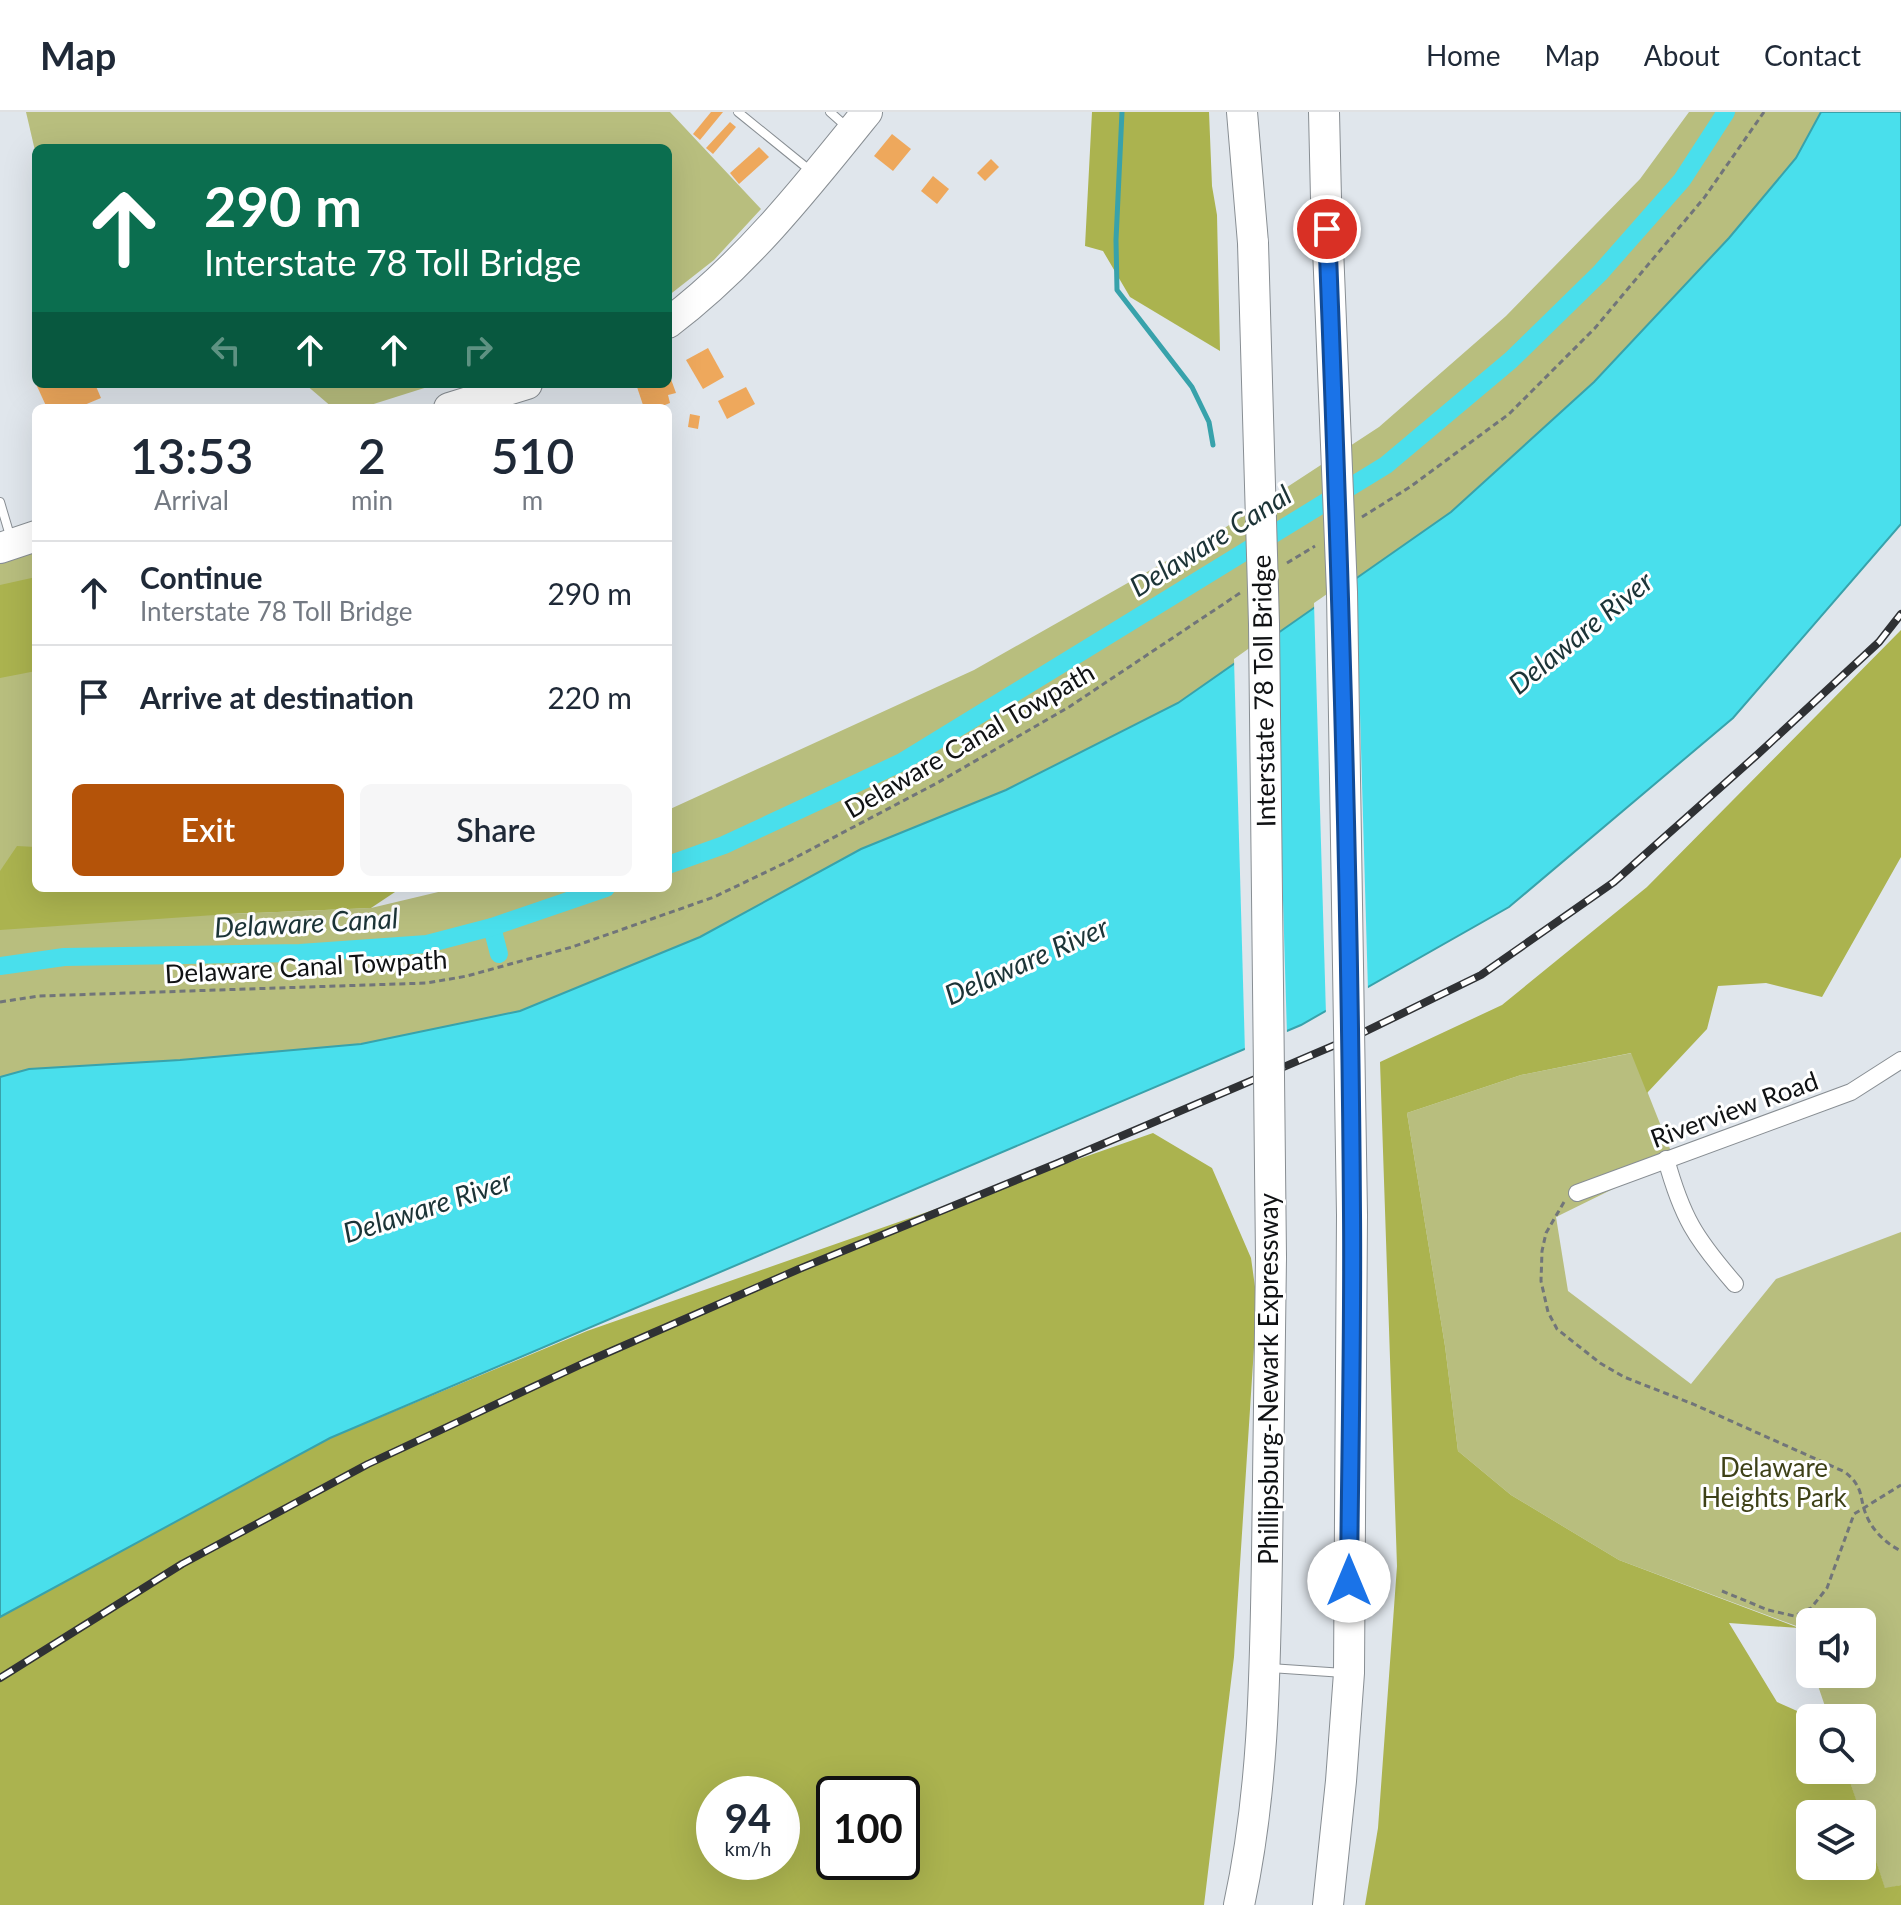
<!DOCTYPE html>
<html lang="en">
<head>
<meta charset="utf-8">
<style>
  body { margin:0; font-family:Lato,sans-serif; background:#f6f6f7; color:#1f2937; height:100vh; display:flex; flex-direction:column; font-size:30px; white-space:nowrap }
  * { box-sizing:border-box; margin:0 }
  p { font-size:26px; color:#747a83 }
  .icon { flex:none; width:44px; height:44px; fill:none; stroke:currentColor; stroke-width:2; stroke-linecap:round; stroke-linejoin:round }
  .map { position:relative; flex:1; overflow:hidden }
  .details { position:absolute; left:32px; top:292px; width:640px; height:488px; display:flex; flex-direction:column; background:#fff; border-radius:12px; box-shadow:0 8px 32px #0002 }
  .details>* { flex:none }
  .banner { position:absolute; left:32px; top:32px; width:640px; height:244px; border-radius:12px; box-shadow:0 8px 32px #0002; background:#0b6e4f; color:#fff; overflow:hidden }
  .buttons { position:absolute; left:1796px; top:1496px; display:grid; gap:16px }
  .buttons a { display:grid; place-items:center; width:80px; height:80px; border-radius:12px; background:#fff; box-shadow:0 8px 32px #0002; font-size:40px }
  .speed { position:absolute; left:696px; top:1664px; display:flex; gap:16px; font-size:40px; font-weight:700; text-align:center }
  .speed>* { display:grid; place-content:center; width:104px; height:104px; border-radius:50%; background:#fff; box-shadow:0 8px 32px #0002; line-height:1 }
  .speed small { font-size:20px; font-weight:400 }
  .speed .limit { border:4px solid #111; border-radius:12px; background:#fff; color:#111 }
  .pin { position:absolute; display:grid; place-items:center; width:68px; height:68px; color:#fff; margin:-34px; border:4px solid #fff; border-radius:50%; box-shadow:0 2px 8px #0007 }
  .me { position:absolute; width:88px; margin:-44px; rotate:0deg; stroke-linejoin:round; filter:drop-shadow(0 0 6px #0008) }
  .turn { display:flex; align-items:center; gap:28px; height:168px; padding:0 40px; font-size:36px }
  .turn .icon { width:104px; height:104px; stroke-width:2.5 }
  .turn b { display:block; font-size:56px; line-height:68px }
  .lanes { display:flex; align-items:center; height:76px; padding:0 40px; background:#0003; justify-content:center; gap:40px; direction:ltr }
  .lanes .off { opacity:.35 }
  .eta { display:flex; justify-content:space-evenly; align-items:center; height:136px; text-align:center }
  .eta b { font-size:48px; font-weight:600; line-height:56px }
  .action { display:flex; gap:16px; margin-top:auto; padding:16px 40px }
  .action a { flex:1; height:92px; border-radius:12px; background:#b45309; color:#fff; font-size:32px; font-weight:600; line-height:92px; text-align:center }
  .action a+a { background:#f6f6f7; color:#1f2937 }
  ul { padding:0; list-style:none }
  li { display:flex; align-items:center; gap:24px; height:104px; padding:0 40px; border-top:2px solid #e0e1e3 }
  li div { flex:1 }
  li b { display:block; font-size:30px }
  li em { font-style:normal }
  header { display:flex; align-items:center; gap:48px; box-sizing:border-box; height:112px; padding:0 40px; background:#fff; border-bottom:2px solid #e0e1e3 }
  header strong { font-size:38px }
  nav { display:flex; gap:44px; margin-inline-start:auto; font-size:28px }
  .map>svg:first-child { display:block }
</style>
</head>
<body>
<header>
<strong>Map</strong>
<nav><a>Home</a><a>Map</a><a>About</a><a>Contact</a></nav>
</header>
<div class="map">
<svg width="1901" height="1793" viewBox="0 0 1901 1793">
  <rect width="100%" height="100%" fill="#e0e6ec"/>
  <!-- green -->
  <g fill="#b8be7e">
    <polygon points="26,0 670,0 761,97 714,148 668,184 668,36 36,36 36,43"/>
    <polygon points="1689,0 1821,0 1796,46 1729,126 1594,270 1451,401 1178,591 1006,678 861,737 700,825 520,899 361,932 180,948 29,957 0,965 0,451 36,439 36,776 230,802 371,796 455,776 668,776 668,698 974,558 1223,417 1379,315 1506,204 1640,67"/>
    <polygon points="305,272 437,272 361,296 333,296"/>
    <polygon points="1632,941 1674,1047 1556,1105 1568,1179 1691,1272 1776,1167 1901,1120 1901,1773 1885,1777 1846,1658 1862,1658 1862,1606 1829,1606 1814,1562 1862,1562 1862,1510 1810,1510 1810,1549 1799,1515 1619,1448 1511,1383 1458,1339 1445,1234 1407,1001 1521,963"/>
  </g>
  <!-- forest -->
  <g fill="#abb34f" fill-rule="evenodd">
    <polygon points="1092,0 1209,0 1212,74 1217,103 1220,239 1130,185 1103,139 1085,134"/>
    <polygon points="36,465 36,559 0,566 0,473"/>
    <polygon points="1901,518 1901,745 1822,885 1766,871 1718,874 1707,917 1647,981 1631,941 1521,963 1407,1001 1445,1234 1458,1339 1511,1383 1619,1448 1799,1516 1729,1511 1777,1590 1813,1606 1810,1606 1810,1658 1846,1658 1861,1702 1810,1702 1810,1754 1862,1754 1862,1706 1885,1776 1901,1773 1901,1793 1365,1793 1378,1716 1397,1454 1380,950 1502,893 1647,775"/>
    <polygon points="17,734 36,735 36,776 401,776 371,796 229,802 0,818 0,759"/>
    <path d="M1153,1021L1212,1056L1251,1146L1257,1189L1234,1545L1204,1793H0V1505L330,1326L587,1219ZM714,1682H782V1750H714ZM834,1682H902V1750H834Z"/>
  </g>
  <!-- water -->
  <polygon fill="#49dfec" stroke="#38a2ab" stroke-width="2" points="1821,0 1901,0 1901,412 1733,606 1509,795 1301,913 330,1326 0,1505 0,965 29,957 180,948 361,932 520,899 700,825 861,737 1006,678 1178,591 1451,400 1594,270 1729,126 1796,46"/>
  <!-- pier -->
  <g fill="#e0e6ec">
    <polygon points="1356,462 1368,879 1326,903 1314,491"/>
    <polygon points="1275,518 1287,923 1245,941 1234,547"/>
  </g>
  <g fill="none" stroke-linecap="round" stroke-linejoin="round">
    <!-- stream -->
    <polyline stroke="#38a2ab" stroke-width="5" points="1122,0 1116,128 1117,178 1192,275 1209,310 1213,333"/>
    <!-- canal -->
    <g stroke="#49dfec" stroke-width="18">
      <polyline points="668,753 724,733 902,650 1386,353 1511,248 1600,161 1682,68 1726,0"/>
      <polyline points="492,815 499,842"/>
      <polyline points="0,854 64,845 300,841 427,832 492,815 606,776"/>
    </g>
  </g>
  <!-- building -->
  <g fill="#eea85c">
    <polygon points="711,0 723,0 700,28 693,22"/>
    <polygon points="730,10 736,15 713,42 706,36"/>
    <polygon points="892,22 911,37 893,59 874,44"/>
    <polygon points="759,35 769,45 739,72 730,61"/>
    <polygon points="991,47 999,55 985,69 977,61"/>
    <polygon points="933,64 949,77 937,92 921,79"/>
    <polygon points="708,236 724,265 703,277 686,248"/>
    <polygon points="668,259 676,281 668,283 670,291 657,296 644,296 636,272 668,272"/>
    <polygon points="36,272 95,272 101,286 77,296 47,296"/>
    <polygon points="746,275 755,292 727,307 718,289"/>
    <polygon points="690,302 700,304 698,317 688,315"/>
  </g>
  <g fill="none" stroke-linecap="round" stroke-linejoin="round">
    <defs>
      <g id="lane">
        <polyline points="738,0 812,60"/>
        <polyline points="830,0 848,16"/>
        <polyline points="0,390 11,427"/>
        <polyline points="1270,1556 1344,1561"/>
      </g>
      <g id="street">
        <path d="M1666,1047C1682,1105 1695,1126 1735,1172"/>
        <polyline points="1577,1081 1851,980 1901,948"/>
      </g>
      <g id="highway">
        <polyline points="1242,0 1253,131"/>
        <polyline points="1324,0 1326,87"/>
        <path d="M668,211C746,152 806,76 867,0"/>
        <polyline points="449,296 527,272"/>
        <polyline points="0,436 36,424"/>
        <path d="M1239,1793C1264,1678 1265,1560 1267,1443C1268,1344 1270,1244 1271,1145"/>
        <polyline points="1328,1793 1341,1669 1349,1561 1352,1103"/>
      </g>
    </defs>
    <!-- lane casing -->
    <use href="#lane" stroke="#888e93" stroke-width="10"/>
    <!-- street casing -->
    <use href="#street" stroke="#888e93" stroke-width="18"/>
    <!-- highway casing -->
    <use href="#highway" stroke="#888e93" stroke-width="32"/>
    <!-- path -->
    <g stroke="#717579" stroke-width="3" stroke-dasharray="6 4" stroke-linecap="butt">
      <polyline points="1362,405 1410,375 1509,302 1595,216 1704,86 1764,0"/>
      <polyline points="1287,451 1315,434"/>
      <polyline points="0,890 39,884 427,871 467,864 572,835 714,785 787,750 937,671 1069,595 1240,481"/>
      <path d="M1564,1090L1546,1121L1542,1139L1541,1169L1548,1200L1557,1217L1600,1251L1624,1265L1693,1292L1845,1360C1866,1377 1858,1387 1868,1407C1875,1421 1887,1432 1901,1439"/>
      <polyline points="1722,1479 1768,1498 1794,1504 1811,1496 1827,1476 1854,1402 1901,1373"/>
    </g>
    <!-- lane -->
    <use href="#lane" stroke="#fff" stroke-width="8"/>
    <!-- street -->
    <use href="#street" stroke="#fff" stroke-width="16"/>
    <!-- highway -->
    <use href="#highway" stroke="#fff" stroke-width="30"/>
    <defs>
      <polyline id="rail" points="0,1566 182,1452 368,1352 584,1251 799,1157 1058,1051 1354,925 1481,863 1614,770 1758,642 1879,530 1901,502"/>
    </defs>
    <!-- rail casing -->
    <use href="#rail" stroke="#2f3134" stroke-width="8"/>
    <!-- rail -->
    <use href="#rail" stroke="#fff" stroke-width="5" stroke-dasharray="15" stroke-linecap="butt"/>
    <defs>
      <g id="highway-bridge">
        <polyline points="1326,87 1342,480 1352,1103"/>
        <polyline points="1253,131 1264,512 1271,1145"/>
      </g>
    </defs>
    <!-- highway-bridge casing -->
    <use href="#highway-bridge" stroke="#888e93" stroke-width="32" stroke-linecap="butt"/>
    <!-- highway-bridge -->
    <use href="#highway-bridge" stroke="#fff" stroke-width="30"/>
  </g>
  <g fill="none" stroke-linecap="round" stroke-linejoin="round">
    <defs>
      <path id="route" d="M1327,117C1340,445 1350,774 1352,1102C1353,1225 1350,1347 1349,1469"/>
    </defs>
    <!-- route casing -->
    <use href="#route" stroke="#114b97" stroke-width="20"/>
    <!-- route -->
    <use href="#route" stroke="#1a73e8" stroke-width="14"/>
  </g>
  <g text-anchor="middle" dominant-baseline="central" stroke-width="6" stroke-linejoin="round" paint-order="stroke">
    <!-- street labels -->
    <g font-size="26" fill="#101214" stroke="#fff">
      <text transform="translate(1263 579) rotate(-91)">Interstate 78 Toll Bridge</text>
      <text transform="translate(969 628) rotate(-30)">Delaware Canal Towpath</text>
      <text transform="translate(306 854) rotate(-3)">Delaware Canal Towpath</text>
      <text transform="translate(1734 997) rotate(-20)">Riverview Road</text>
      <text transform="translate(1268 1267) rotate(-90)">Phillipsburg-Newark Expressway</text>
    </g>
    <!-- park labels -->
    <g font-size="26" fill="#3e4118" stroke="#fff">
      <text x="1774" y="1355">Delaware<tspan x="1774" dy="30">Heights Park</tspan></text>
    </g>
    <!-- water labels -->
    <g font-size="28" font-style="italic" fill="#1c3437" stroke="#fff">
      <text transform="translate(1210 428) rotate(-32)">Delaware Canal</text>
      <text transform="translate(1580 520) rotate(-39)">Delaware River</text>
      <text transform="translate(306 810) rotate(-3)">Delaware Canal</text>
      <text transform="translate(1026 848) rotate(-24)">Delaware River</text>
      <text transform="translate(427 1094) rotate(-18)">Delaware River</text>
    </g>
  </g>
</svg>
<div class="buttons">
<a><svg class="icon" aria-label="sound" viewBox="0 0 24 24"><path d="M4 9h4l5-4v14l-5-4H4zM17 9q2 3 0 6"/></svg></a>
<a><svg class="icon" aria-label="search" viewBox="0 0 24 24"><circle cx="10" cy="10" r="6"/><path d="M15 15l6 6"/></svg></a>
<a><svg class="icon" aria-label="layers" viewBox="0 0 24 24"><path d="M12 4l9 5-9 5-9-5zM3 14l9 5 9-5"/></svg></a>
</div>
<div class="speed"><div>94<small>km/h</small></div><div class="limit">100</div></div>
<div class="pin" style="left:1327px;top:117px;background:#d93025"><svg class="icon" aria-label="arrive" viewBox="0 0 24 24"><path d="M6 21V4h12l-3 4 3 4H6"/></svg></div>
<svg class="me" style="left:1349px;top:1469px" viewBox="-20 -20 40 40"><circle r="19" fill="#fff"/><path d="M0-13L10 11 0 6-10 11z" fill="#1a73e8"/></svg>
<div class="banner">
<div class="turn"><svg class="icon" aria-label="ahead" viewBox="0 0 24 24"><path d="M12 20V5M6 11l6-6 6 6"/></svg><div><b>290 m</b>Interstate 78 Toll Bridge</div></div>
<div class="lanes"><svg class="icon off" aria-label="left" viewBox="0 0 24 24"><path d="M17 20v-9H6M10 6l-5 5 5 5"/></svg><svg class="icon" aria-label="ahead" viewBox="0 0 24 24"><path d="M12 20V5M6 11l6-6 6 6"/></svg><svg class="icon" aria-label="ahead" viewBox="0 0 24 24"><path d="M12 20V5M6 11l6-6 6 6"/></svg><svg class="icon off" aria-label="right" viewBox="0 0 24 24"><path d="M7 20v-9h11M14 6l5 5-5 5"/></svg></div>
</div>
<section class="details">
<div class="eta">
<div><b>13:53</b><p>Arrival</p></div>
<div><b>2</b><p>min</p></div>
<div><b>510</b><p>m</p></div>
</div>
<ul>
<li><svg class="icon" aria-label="ahead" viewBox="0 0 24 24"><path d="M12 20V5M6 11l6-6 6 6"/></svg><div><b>Continue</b><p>Interstate 78 Toll Bridge</p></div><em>290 m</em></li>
<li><svg class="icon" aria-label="arrive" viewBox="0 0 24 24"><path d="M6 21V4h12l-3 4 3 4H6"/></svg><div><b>Arrive at destination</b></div><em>220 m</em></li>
</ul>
<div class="action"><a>Exit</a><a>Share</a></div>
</section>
</div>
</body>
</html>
